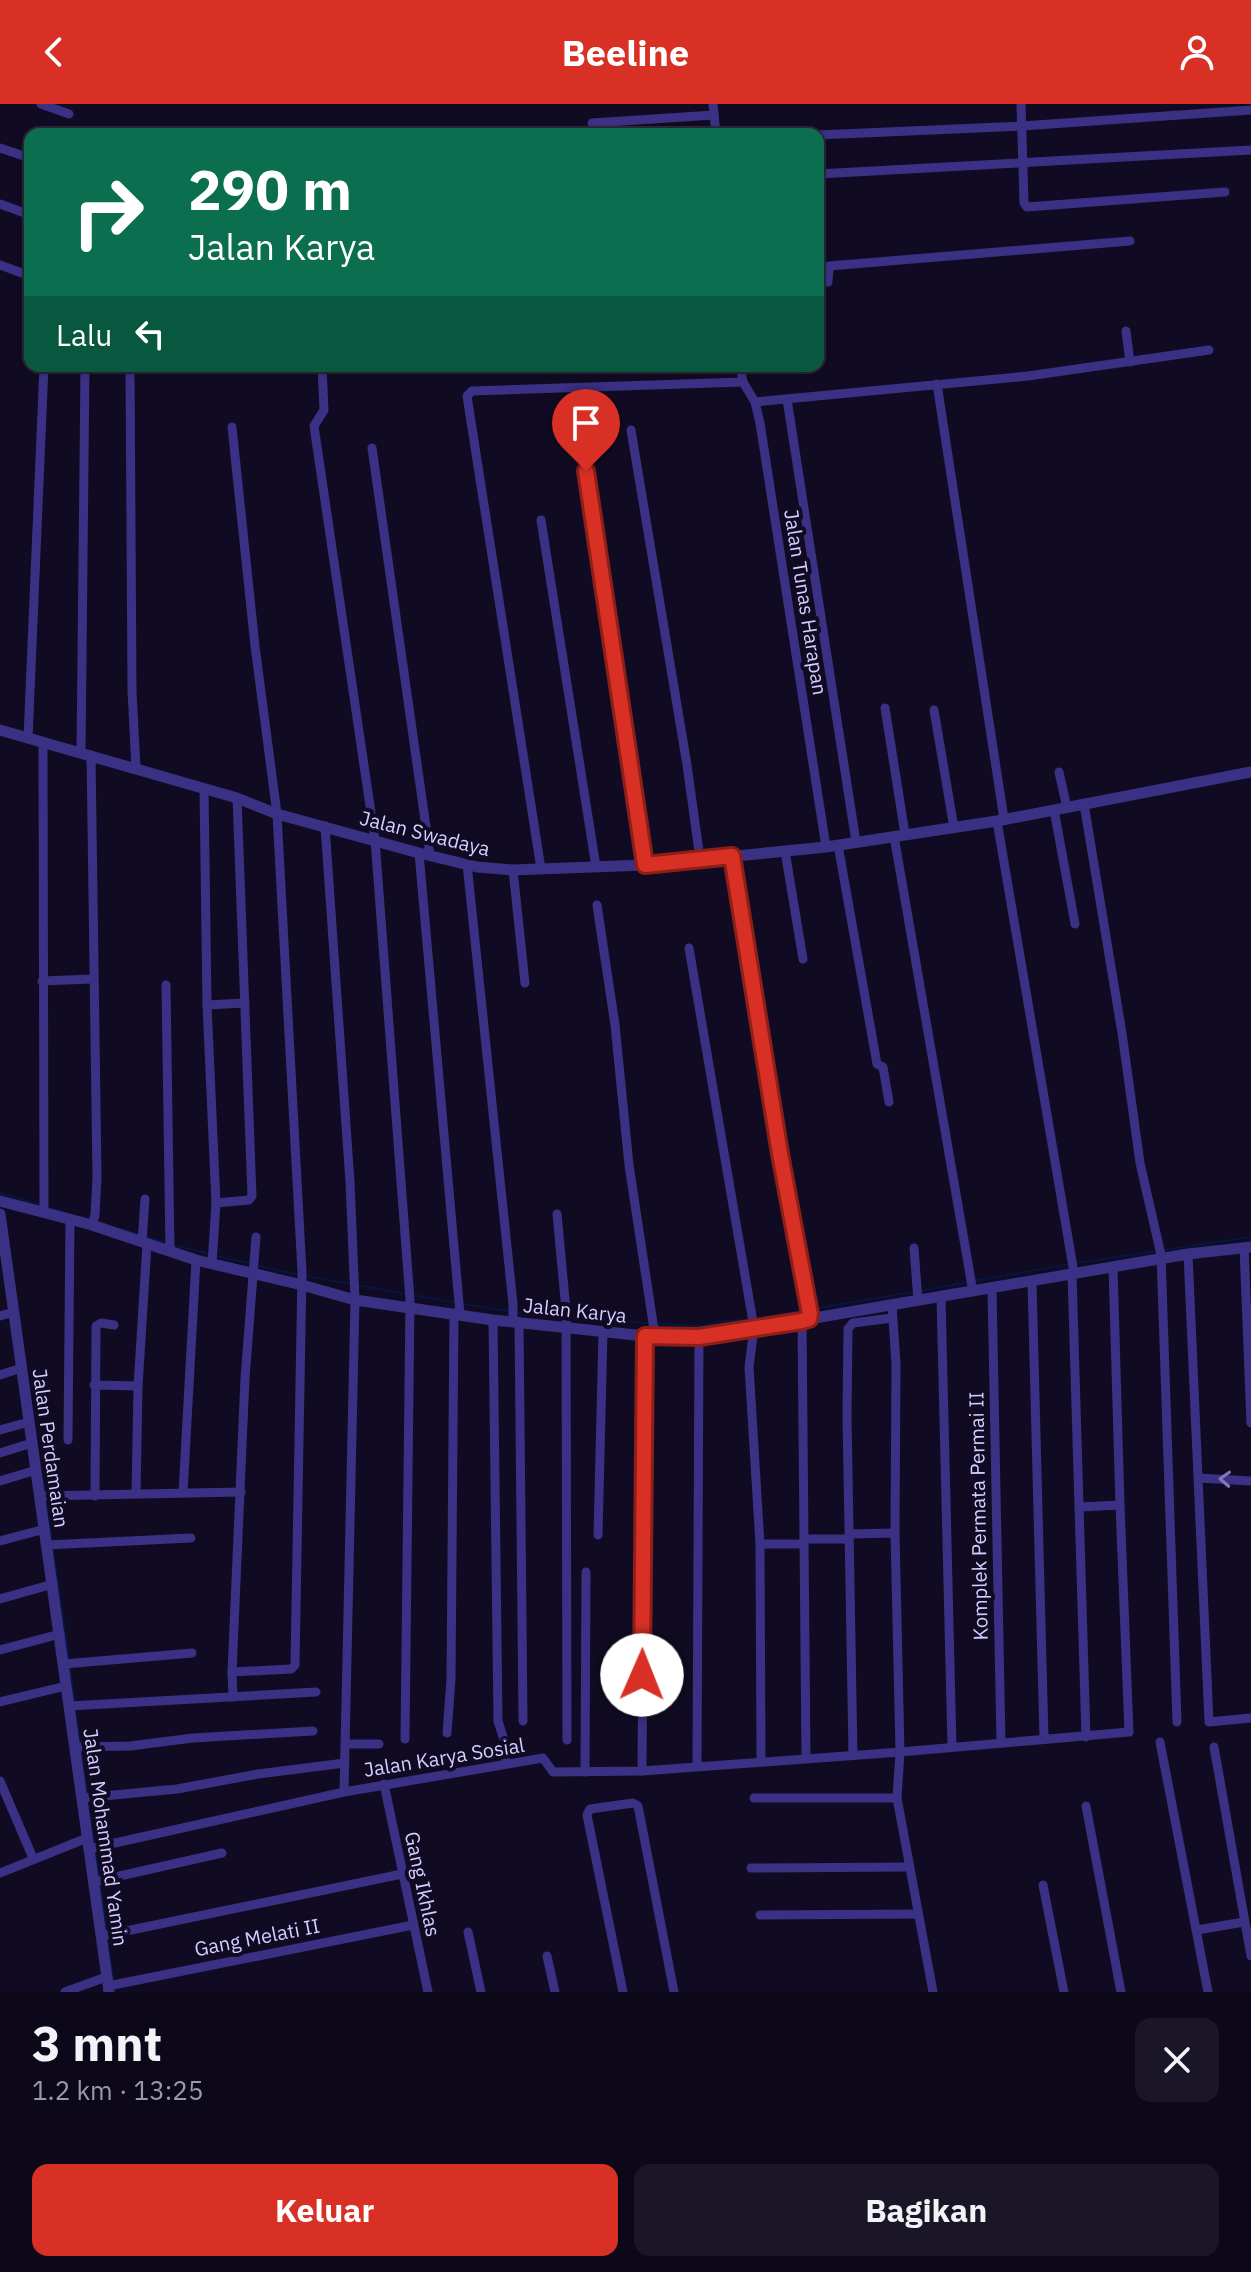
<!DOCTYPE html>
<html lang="id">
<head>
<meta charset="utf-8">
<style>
  body { margin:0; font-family:"IBM Plex Sans",sans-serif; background:#1a1627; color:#f1f3f6; height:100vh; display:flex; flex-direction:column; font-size:30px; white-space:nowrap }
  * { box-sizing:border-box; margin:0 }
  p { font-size:26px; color:#9a9aa2 }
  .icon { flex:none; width:44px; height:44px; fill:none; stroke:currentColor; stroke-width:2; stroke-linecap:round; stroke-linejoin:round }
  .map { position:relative; height:1888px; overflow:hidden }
  .details { display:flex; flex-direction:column; background:#0c081a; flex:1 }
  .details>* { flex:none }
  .guide { position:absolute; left:24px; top:24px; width:800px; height:244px; border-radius:16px; box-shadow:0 2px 6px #0004,0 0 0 2px #2c2939; background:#0b6e4f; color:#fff; overflow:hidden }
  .pin { position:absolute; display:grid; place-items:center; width:68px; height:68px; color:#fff; margin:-82px -34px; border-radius:50% 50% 50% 0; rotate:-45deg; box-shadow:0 0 8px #0007 }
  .pin .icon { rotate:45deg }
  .me { position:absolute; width:88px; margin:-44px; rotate:1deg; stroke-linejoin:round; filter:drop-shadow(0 0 6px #0008) }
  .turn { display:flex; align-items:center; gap:28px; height:168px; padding:0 32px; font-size:36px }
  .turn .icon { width:104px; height:104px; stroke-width:2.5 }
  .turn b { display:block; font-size:56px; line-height:68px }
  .then { display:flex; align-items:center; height:76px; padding:0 32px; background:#0003; gap:16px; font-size:30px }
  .round { display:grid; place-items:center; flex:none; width:84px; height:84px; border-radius:16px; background:#1a1627 }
  .head { display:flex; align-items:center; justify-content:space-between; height:136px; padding:0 32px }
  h1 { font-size:48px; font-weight:800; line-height:60px }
  .cta { display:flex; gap:16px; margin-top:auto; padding:16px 32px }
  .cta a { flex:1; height:92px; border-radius:16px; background:#d93025; color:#fff; font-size:32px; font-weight:800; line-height:92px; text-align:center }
  .cta a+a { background:#1a1627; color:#f1f3f6 }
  header { display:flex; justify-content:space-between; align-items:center; height:104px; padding:0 32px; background:#d93025; color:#fff; font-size:36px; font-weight:800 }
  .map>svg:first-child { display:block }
</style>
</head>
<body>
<header><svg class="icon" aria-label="back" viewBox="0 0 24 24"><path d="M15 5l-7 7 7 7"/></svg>Beeline<svg class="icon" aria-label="person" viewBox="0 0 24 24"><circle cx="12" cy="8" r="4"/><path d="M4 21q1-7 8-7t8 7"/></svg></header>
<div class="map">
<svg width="1251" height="1888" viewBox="0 0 1251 1888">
  <rect width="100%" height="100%" fill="#100b22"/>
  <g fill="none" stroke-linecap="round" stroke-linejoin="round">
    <!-- stream -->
    <g stroke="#051741" stroke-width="2">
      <polyline points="0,1089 41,1101"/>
      <polyline points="47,1103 64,1108"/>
      <polyline points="120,1125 141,1131"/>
      <polyline points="147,1133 167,1139"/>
      <polyline points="174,1141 210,1150"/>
      <polyline points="1164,1146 1251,1133"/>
      <polyline points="216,1152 249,1159"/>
      <polyline points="1077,1159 1157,1147"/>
      <polyline points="259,1162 300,1171"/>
      <polyline points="306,1172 351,1180"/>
      <polyline points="974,1177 1070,1160"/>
      <polyline points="357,1181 406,1190"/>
      <polyline points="919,1187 968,1178"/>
      <polyline points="412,1191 453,1198"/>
      <polyline points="463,1200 508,1207"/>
      <polyline points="813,1205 913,1188"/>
      <polyline points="519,1209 564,1212"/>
      <polyline points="571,1212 648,1219"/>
      <polyline points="758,1215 806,1206"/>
      <polyline points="658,1220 701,1222 725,1217 747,1216"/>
      <polyline points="43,1374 45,1388"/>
      <polyline points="45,1394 52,1435"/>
      <polyline points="53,1446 69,1554"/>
      <polyline points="70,1564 75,1598"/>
      <polyline points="75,1604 80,1637"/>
      <polyline points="81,1648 87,1689"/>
      <polyline points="88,1699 94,1740"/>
      <polyline points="95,1747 99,1772"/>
      <polyline points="100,1778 107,1827"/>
      <polyline points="107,1834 114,1879"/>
    </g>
    <!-- minor -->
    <g stroke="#3a3185" stroke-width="9">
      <polyline points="41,0 69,10"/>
      <polyline points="713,0 716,30"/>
      <polyline points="1021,0 1024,99 1027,103 1225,88"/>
      <polyline points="592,19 714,11"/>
      <polyline points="818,31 1022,22 1251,6"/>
      <polyline points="0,44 30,54"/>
      <polyline points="818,70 1251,46"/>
      <polyline points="0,100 30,111"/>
      <polyline points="0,161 30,172"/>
      <polyline points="818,178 828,178 829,162 1130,137"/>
      <polyline points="1126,227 1130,258"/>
      <polyline points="130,262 132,587 136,664"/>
      <polyline points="322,262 324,306 314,322 375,736 410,1196 405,1635"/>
      <polyline points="740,262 743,278 755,298 760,319 826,743"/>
      <polyline points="937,280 1004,715"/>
      <polyline points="787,295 856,738"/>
      <polyline points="755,298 1028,272 1209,246"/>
      <polyline points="232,323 255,542 277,710 302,1168 295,1561 291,1565 232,1568 245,1274 256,1133"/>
      <polyline points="631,326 687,661 700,755"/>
      <polyline points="372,344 430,751"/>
      <polyline points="586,367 612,551 645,761"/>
      <polyline points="541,416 596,763"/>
      <polyline points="885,604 905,730"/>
      <polyline points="934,606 954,724"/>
      <polyline points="28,634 44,262"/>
      <polyline points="43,638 44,1108"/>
      <polyline points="81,648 85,262"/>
      <polyline points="91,651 97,1073 95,1111 92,1121"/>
      <polyline points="1059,668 1067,704"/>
      <polyline points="204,685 207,901 216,1099 212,1160"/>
      <polyline points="1084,700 1122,929 1140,1059 1161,1151 1177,1618"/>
      <polyline points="1054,706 1075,820"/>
      <polyline points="997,717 1074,1169"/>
      <polyline points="325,722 350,1078 355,1196 344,1688"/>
      <polyline points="894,732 973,1188"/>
      <polyline points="838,741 877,960 883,963 889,998"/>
      <polyline points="785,747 803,855"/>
      <polyline points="419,749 460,1210"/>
      <polyline points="732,752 791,1112 810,1210 809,1215"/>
      <polyline points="467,760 513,1200 513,1218"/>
      <polyline points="541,765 467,292 472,287 743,278"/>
      <polyline points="513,766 525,879"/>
      <polyline points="597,801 615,921 629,1061 655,1232"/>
      <polyline points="689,844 754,1224 749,1263 760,1440 761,1657"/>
      <polyline points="42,877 92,875"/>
      <polyline points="166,881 170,1147"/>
      <polyline points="207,901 245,899"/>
      <polyline points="216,1099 249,1096 252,1092 237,694"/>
      <polyline points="557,1110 566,1206 567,1636"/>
      <polyline points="142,1138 145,1095"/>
      <polyline points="1244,1143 1251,1319"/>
      <polyline points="914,1144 918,1197"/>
      <polyline points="1188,1150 1209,1618 1251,1614"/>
      <polyline points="1113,1163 1120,1401"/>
      <polyline points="1072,1170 1086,1633"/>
      <polyline points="1032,1178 1044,1635"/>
      <polyline points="992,1185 1001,1639"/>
      <polyline points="941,1193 952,1643"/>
      <polyline points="0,1212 14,1208"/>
      <polyline points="493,1216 498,1617 504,1636 506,1660"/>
      <polyline points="802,1217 806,1654"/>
      <polyline points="519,1218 523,1617"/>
      <polyline points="0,1271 21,1264"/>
      <polyline points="94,1281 138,1282"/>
      <polyline points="0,1326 29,1318"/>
      <polyline points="68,1336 70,1115"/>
      <polyline points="0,1349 32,1339"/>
      <polyline points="1199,1374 1251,1377"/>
      <polyline points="0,1377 36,1366"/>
      <polyline points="183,1389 196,1156"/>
      <polyline points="136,1390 138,1282 147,1140"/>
      <polyline points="40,1392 241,1388"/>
      <polyline points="95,1392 96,1222 101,1219 114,1221"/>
      <polyline points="850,1430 895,1429"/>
      <polyline points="598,1431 603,1228"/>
      <polyline points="804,1435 849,1435"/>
      <polyline points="0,1437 45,1425"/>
      <polyline points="760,1440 804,1440"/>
      <polyline points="47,1441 191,1434"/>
      <polyline points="0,1495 53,1480"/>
      <polyline points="0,1546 60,1530"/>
      <polyline points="64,1560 192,1549"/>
      <polyline points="232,1568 233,1593"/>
      <polyline points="0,1598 66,1582"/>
      <polyline points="69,1602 316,1588"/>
      <polyline points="447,1629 451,1575 454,1209"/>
      <polyline points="1160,1638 1208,1888"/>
      <polyline points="346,1640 379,1640"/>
      <polyline points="75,1643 130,1642 193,1634 313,1627"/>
      <polyline points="1214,1643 1251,1852"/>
      <polyline points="853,1651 847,1312 848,1225 853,1219 892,1214"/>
      <polyline points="697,1662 699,1233"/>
      <polyline points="642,1667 645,1232"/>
      <polyline points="585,1668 586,1468"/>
      <polyline points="0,1677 33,1754"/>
      <polyline points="384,1680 428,1888"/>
      <polyline points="82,1694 177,1685 258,1670 345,1659"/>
      <polyline points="754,1694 897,1694"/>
      <polyline points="1086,1702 1121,1888"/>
      <polyline points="88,1745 344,1688 543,1654 553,1668 642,1667 900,1648 895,1429 896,1260 892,1201"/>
      <polyline points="751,1764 909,1763"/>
      <polyline points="0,1769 87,1734"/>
      <polyline points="93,1778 222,1749"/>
      <polyline points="1043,1781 1064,1888"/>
      <polyline points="760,1811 918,1810"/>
      <polyline points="1197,1826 1244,1818"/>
      <polyline points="468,1828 481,1888"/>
      <polyline points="102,1832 402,1770"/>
      <polyline points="547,1852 555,1888"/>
      <polyline points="108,1882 413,1821"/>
      <polyline points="65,1888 106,1873"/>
      <polyline points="623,1888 587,1711 590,1705 633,1699 638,1702 674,1888"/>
      <polyline points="933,1888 897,1694 900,1648 1129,1628 1120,1401 1079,1403"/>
    </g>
    <!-- tertiary -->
    <g stroke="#3a3185" stroke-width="11">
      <polyline points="0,626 237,694 277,710 419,749 477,763 513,766 645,761 826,743 997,717 1251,668"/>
      <polyline points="0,1097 92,1121 196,1156 302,1181 355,1196 493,1216 645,1232 699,1233 768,1222 1188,1150 1251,1143"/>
      <polyline points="0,1110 109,1888"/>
    </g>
  </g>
  <!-- one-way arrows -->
  <defs><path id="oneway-chevron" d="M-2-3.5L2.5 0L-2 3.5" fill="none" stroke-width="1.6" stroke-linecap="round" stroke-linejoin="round" transform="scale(2)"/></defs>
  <use stroke="#8077bc" href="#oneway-chevron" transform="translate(1225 1375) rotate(-177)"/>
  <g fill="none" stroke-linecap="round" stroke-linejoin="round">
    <defs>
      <polyline id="route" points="586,367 645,761 732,752 780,1050 810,1210 809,1215 802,1217 699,1233 645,1232 642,1571"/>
    </defs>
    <!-- route casing -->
    <use href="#route" stroke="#8d1f18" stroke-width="20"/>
    <!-- route -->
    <use href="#route" stroke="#d93025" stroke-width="14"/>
  </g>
  <g text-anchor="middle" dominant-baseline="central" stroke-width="8" stroke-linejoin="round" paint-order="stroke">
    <!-- street labels -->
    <g font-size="20" fill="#d5ccff" stroke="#100b22">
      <text transform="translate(806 498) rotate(81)">Jalan Tunas Harapan</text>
      <text transform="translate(425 729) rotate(14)">Jalan Swadaya</text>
      <text transform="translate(575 1206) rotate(6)">Jalan Karya</text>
      <text transform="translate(51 1344) rotate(82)">Jalan Perdamaian</text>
      <text transform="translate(978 1412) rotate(-91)">Komplek Permata Permai II</text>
      <text transform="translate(444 1653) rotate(-9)">Jalan Karya Sosial</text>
      <text transform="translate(106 1733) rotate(82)">Jalan Mohammad Yamin</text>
      <text transform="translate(423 1780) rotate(78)">Gang Ikhlas</text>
      <text transform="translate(257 1833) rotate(-11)">Gang Melati II</text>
    </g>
  </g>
</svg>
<div class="pin" style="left:586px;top:367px;background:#d93025"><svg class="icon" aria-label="arrive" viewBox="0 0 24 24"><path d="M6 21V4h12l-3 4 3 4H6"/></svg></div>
<svg class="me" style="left:642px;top:1571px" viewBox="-20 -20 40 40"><circle r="19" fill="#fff"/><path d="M0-13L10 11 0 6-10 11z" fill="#d93025"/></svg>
<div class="guide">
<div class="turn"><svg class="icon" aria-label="right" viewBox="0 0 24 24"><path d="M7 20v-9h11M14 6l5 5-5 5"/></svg><div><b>290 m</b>Jalan Karya</div></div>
<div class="then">Lalu<svg class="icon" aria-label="left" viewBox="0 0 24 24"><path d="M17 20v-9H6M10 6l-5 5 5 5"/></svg></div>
</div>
</div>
<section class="details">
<div class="head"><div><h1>3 mnt</h1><p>1.2 km · 13:25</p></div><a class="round"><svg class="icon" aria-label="close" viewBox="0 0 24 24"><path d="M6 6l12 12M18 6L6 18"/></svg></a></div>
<div class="cta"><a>Keluar</a><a>Bagikan</a></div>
</section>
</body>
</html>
